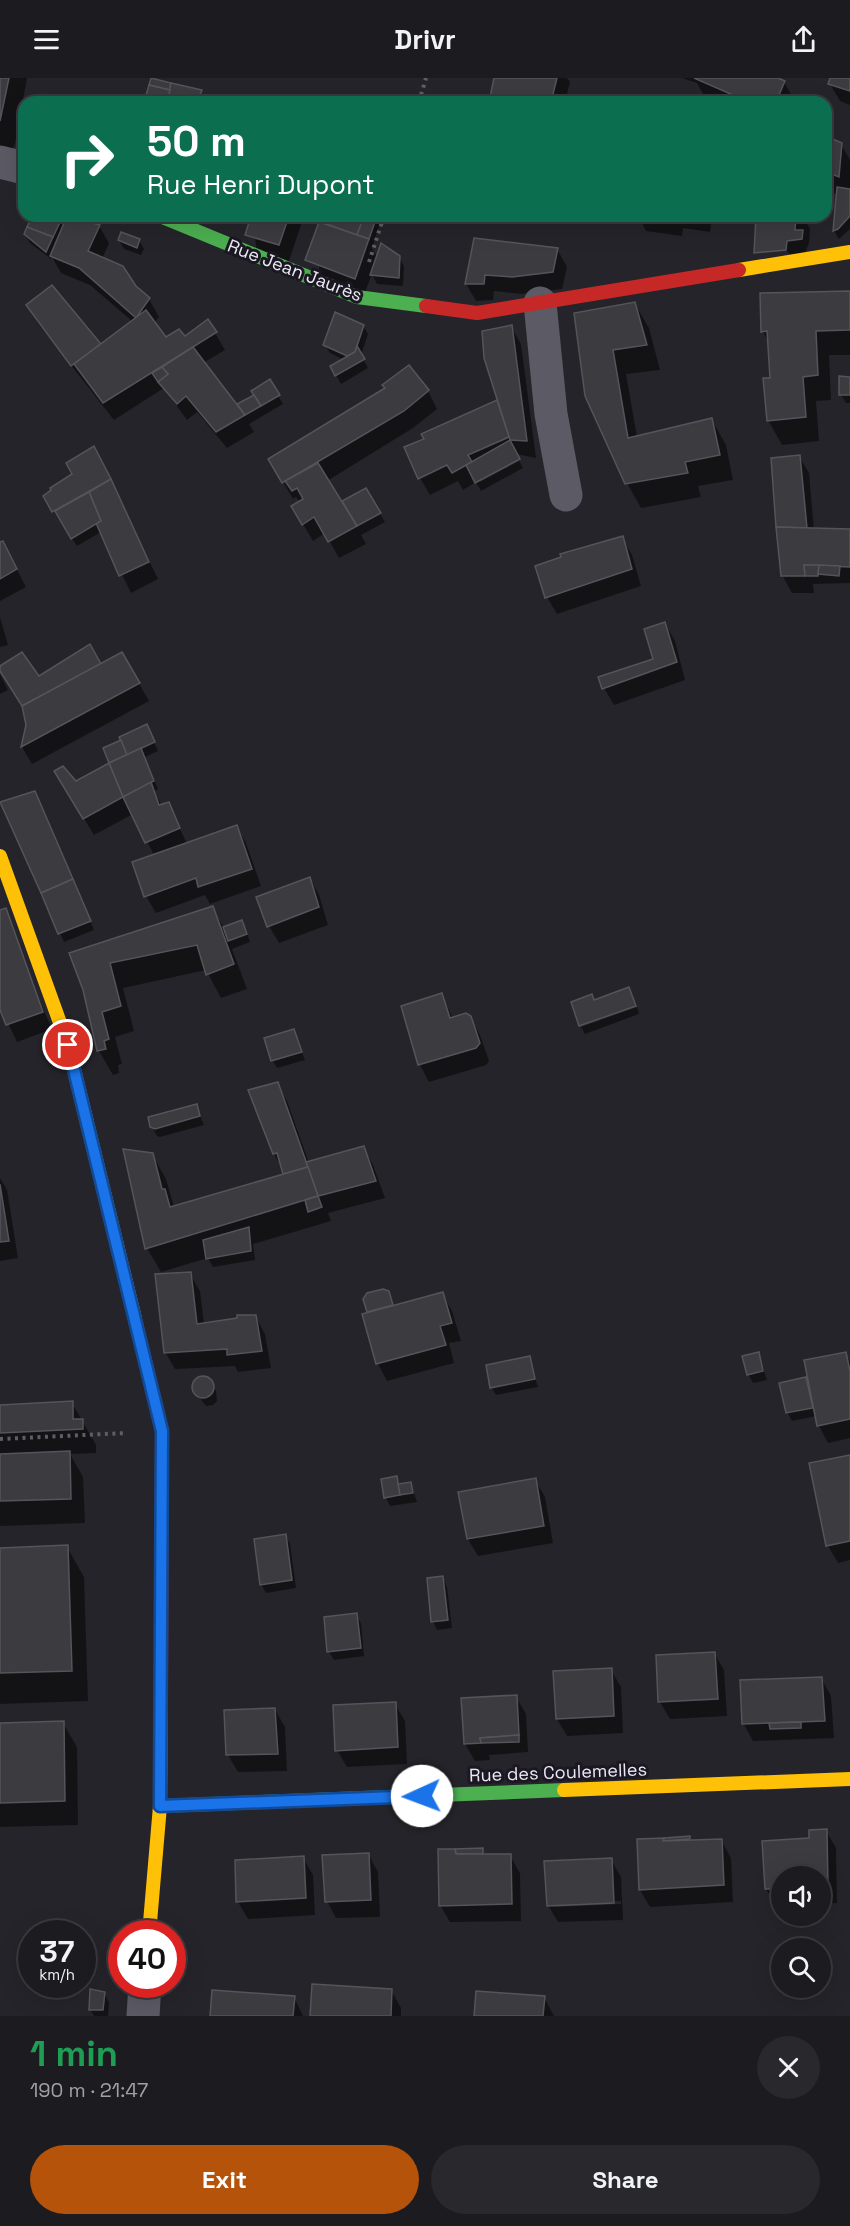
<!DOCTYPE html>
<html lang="en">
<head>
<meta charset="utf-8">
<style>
  body { margin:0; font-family:"Space Grotesk",sans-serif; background:#29282d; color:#f1f3f6; height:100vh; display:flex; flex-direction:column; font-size:22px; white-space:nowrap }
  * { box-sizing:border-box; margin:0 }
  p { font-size:20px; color:#a0a1a5 }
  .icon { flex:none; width:33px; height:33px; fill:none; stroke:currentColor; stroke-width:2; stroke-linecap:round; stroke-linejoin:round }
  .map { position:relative; height:1938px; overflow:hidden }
  .drawer { display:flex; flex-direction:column; background:#1c1b20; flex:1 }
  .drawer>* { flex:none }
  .banner { position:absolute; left:18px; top:18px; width:814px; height:126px; border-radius:18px; box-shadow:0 6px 24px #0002,0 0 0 2px #3a393e; background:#0b6e4f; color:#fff; overflow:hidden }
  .fabs { position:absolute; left:771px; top:1788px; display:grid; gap:12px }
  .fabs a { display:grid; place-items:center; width:60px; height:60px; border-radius:50%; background:#1c1b20; box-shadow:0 6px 24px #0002,0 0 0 2px #3a393e; font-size:30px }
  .speed { position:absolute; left:18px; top:1842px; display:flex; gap:12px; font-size:30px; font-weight:700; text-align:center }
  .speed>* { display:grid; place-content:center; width:78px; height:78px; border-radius:50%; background:#1c1b20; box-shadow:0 6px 24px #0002,0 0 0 2px #3a393e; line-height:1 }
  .speed small { font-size:15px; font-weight:400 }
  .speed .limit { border:9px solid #d22; background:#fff; color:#111 }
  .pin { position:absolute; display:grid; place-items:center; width:51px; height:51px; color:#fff; margin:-26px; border:3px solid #fff; border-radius:50%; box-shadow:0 2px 6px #0007 }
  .me { position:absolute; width:66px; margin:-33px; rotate:268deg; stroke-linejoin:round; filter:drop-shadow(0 0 4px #0008) }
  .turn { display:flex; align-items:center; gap:21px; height:126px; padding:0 30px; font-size:27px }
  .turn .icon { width:78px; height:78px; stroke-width:2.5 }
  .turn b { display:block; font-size:42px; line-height:51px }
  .round { display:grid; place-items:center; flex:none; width:63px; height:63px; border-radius:32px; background:#29282d }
  .headline { display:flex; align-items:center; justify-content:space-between; height:102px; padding:0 30px }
  h1 { font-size:36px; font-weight:700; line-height:45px; color:#1e9e55 }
  .action { display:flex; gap:12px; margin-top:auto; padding:12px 30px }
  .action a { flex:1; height:69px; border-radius:36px; background:#b45309; color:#fff; font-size:24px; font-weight:700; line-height:69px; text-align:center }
  .action a+a { background:#29282d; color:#f1f3f6 }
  header { display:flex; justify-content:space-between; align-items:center; height:78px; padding:0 30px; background:#1c1b20; font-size:27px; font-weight:700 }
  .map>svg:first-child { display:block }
</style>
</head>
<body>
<header><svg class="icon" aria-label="menu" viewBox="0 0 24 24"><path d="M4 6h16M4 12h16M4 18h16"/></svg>Drivr<svg class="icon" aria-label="share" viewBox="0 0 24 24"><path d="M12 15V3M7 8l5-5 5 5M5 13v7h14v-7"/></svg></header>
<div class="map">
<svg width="850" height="1938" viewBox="0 0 850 1938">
  <rect width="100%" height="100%" fill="#25242a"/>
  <!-- shadow -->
  <g fill="#0007" fill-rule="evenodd">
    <polygon points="0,0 27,0 15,66 3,87 0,87"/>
    <polygon points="496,0 567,0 570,4 565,24 490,24"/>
    <polygon points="682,0 774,0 784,4 794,22 793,24 722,24 703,16 697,5"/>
    <polygon points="831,0 850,0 850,27 840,23 830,6"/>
    <polygon points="152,2 201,13 207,24 146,24"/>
    <polygon points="826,60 841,66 850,82 850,151 839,161 834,153 838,117 826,112"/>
    <polygon points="34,138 71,138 99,148 109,165 102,181 149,221 159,239 154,245 166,261 215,255 225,272 203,285 241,334 269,303 283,326 249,346 254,354 227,370 197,334 187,342 164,310 114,342 38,245 28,228 101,268 133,244 90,207 61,195 52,179 51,181 30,165 25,156"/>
    <polygon points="247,138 304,138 289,183 257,174 252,140"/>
    <polygon points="331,138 382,138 372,171 378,180 399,179 404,188 403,208 377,206 372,196 364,217 317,199"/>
    <polygon points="638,138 712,138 710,154 683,150 682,158 646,153"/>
    <polygon points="756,138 803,138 810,151 809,165 800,188"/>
    <polygon points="119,162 139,162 144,171 141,177 124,171"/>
    <polygon points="476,162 557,171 567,189 562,211 522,216 494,213 493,222 476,223 466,206"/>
    <polygon points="850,214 850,277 829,277 831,322 816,323 819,363 782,367 768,342 772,302 769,265 763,254 762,216"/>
    <polygon points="635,226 649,250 660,292 626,296 637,359 712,342 726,367 733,402 698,408 701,419 641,430 627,405 587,318"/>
    <polygon points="363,248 368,256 361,277 368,290 341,306 336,297 344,282 330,275 325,267"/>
    <polygon points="511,249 521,266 536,380 516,376 480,401 480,404 519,383 523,390 481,413 476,404 463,412 458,403 430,417 420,400 426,362 423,357 499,323"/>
    <polygon points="850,300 850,325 846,325 841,317"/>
    <polygon points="428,313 437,331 413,350 327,403 342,425 365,412 385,444 361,457 366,466 339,480 325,455 313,463 293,429 300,424 296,419 293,421 270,382"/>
    <polygon points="799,378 809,395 814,452 850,453 850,505 813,506 814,515 792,515 782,497"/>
    <polygon points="103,387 158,501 131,515 101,454 77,468 45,419"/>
    <polygon points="622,460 632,477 641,508 557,536 547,519"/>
    <polygon points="0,466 12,482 26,509 0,523"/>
    <polygon points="0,539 8,567 0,569"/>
    <polygon points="665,546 675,563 685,602 614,627 604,610 655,581"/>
    <polygon points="122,576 149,623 32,686 22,669 27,647 24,629 0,589 39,601 101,587"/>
    <polygon points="0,596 8,612 0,616"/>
    <polygon points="146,648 158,673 145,679 158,711 154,713 162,728 168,725 187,766 236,748 246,765 261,808 210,826 205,817 156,835 146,818 154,777 133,736 94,757 56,694 75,705 112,694 105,671"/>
    <polygon points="34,715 44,732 94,852 64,864 2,725"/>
    <polygon points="310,800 319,817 328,847 279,865 269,848"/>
    <polygon points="212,830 224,850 241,844 246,852 250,864 232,871 247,911 221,920 206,892 123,910 134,953 115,959 122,986 118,987 119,995 113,997 99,973 85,911 71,876"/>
    <polygon points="0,834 52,951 17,964 0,928"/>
    <polygon points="442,917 453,941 470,939 480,957 489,983 486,987 429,1004 420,987 403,929"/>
    <polygon points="637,929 639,936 585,956 581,949"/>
    <polygon points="293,953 305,982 277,990 272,982"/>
    <polygon points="277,1006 287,1023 309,1085 363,1069 373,1087 385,1120 328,1135 331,1143 253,1166 255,1182 213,1189 208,1180 161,1194 147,1170 152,1076 166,1101 174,1129 286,1097 274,1076"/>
    <polygon points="196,1028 204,1047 160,1059 157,1058 152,1049"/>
    <polygon points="0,1100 7,1112 18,1180 0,1183"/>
    <polygon points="190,1196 200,1213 204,1246 255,1238 265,1256 271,1290 238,1294 235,1288 175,1291 165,1274"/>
    <polygon points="388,1215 395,1229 442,1216 452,1233 461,1263 449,1265 454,1285 387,1303 378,1286 364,1237 369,1236 364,1221"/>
    <polygon points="758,1276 767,1302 753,1305 748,1296"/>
    <polygon points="846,1276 850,1284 850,1360 828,1365 819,1348 817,1338 792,1343 787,1334 805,1301 810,1309"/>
    <polygon points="529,1280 538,1309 496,1317 491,1309"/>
    <polygon points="202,1300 211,1304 216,1313 217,1323 213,1327 206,1328 196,1315 194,1308"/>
    <polygon points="72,1325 96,1367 96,1375 70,1376 83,1399 85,1445 0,1448 0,1328"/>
    <polygon points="850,1378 850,1482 838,1485 828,1468 811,1386"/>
    <polygon points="396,1400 400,1407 411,1406 417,1424 390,1428 386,1420"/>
    <polygon points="535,1402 545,1419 553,1465 478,1478 468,1461"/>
    <polygon points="285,1457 290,1466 296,1510 266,1515 261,1506"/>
    <polygon points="67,1469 84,1499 88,1623 0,1626 0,1471"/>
    <polygon points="443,1500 447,1509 452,1550 437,1552 433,1544"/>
    <polygon points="356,1537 361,1545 364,1578 334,1582 329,1574"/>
    <polygon points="714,1575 724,1592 727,1638 670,1641 660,1624"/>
    <polygon points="611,1592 621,1609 623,1655 567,1658 557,1641 554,1594"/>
    <polygon points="821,1600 831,1618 834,1660 753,1663 743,1645"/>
    <polygon points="516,1619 526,1636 528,1674 489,1677 490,1682 475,1683 465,1666"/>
    <polygon points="395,1626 405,1643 407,1686 347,1689 337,1672"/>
    <polygon points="275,1632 285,1649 287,1693 238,1694 228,1677"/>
    <polygon points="63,1645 77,1669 78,1747 0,1749 0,1646"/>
    <polygon points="826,1753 836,1770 837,1825 820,1826 820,1798 782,1798 782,1828 776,1828 766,1811 811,1762"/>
    <polygon points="689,1759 692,1764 721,1762 731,1780 733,1824 650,1829 640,1812 638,1763 663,1761 665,1765 665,1761"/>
    <polygon points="482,1772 486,1778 510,1778 520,1795 521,1843 450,1844 440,1827"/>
    <polygon points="368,1776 378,1794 380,1839 336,1840 327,1823"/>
    <polygon points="303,1780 313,1797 315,1837 248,1841 238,1824"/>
    <path d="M611,1782L621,1799L623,1842L558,1844L548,1827ZM621,1823V1826L555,1829V1826Z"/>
    <polygon points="391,1912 401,1930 401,1938 312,1938"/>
    <polygon points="104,1915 109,1924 108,1938 94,1938 90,1931"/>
    <polygon points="294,1919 303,1938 211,1938"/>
    <polygon points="544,1919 554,1938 476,1938"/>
  </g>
  <!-- building -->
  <g fill="#3c3b40" stroke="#55545a" stroke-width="1.5">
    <polygon points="0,0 9,0 0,43"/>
    <polygon points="151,0 171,5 170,12 149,7"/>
    <polygon points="494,0 557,0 551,24 489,24"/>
    <polygon points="694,0 778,0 785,3 776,24 749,24"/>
    <polygon points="830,0 850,0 850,13 828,6"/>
    <polygon points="171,5 202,12 198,24 167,24"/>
    <polygon points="149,7 170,12 167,24 144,24"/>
    <polygon points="826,58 842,65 839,99 826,94"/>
    <polygon points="837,109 850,111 850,138 838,151 833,153"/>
    <polygon points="32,138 63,138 53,159 27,149"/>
    <polygon points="67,138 100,147 88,173 123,188 136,208 150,220 136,240 79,190 50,178"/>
    <polygon points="251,138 289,138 279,167 245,157"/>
    <polygon points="330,138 364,138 357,157 327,146"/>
    <polygon points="364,138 377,138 369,161 357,157"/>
    <polygon points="673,138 700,138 700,145 673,141"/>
    <polygon points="756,138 796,138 795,152 803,152 802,161 787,163 786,172 754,175"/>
    <polygon points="319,144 369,161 355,201 305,182"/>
    <polygon points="27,149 53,159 46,174 24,156"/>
    <polygon points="121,154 140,161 137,170 118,162"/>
    <polygon points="474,160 558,170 553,194 512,199 485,197 484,206 465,206"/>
    <polygon points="381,165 400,178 399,200 370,197"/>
    <polygon points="52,207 101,266 71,288 26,227"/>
    <polygon points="850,213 850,252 816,253 818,297 803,299 806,339 767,343 763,300 770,300 767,253 761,254 760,215"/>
    <polygon points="635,224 647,267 613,272 628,360 712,340 720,377 685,384 688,395 625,406 585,318 574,235"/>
    <polygon points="146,232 166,259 179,251 185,258 208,241 217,254 103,325 74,286"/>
    <polygon points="335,234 364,247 355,274 347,278 323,267"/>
    <polygon points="512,247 527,363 510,362 484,280 482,253"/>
    <polygon points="357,268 365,281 335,298 330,288 355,274"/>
    <polygon points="193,269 245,337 216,354 186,318 177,326 158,304 168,296 162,289"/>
    <polygon points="409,287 429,312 427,314 404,333 282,405 268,381 385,310 382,307"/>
    <polygon points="162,289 168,296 158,304 152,295"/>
    <polygon points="839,298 850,299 850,317 839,317"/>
    <polygon points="270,301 280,317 261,328 251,313"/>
    <polygon points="254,317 261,328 245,337 237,326"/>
    <polygon points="497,322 509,359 468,377 472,384 452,395 447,387 418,401 404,369 424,361 421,356"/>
    <polygon points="510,362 520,381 475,405 466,387"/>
    <polygon points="94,368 111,401 52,434 43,418 51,412 50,410 72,396 66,385"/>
    <polygon points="800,377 807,450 776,449 771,380"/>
    <polygon points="318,385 357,448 328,464 314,439 302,447 291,428 303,421 297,410 292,413 285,403"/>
    <polygon points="111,401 149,484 119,498 96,445 101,443 89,414"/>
    <polygon points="366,410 381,435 357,448 342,423"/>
    <polygon points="89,414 101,443 71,461 55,433"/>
    <polygon points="776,449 850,451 850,489 804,487 805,498 781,498"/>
    <polygon points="623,458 632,491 545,520 535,488 561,479 560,476"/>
    <polygon points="3,463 17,491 0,501 0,464"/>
    <polygon points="804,487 819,487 818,498 805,498"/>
    <polygon points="819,487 840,488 839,498 818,496"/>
    <polygon points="665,544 677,584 602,611 598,599 653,581 644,551"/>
    <polygon points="90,566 101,586 22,628 0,593 0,588 22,574 39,598"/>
    <polygon points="122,574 140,605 21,669 26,647 22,628"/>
    <polygon points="147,646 155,664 127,677 119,659"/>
    <polygon points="121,662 127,677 109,685 103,670"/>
    <polygon points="141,670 154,703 123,719 109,685"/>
    <polygon points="109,685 123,719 83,741 54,693 63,688 76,703"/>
    <polygon points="151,704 159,727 169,724 180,750 145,765 123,719"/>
    <polygon points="35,713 73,801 41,815 0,724"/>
    <polygon points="237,747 252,791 198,809 196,800 144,819 132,784"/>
    <polygon points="310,799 319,829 267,849 256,819"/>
    <polygon points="73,801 91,843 58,856 41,815"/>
    <polygon points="213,828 234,886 206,897 197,867 110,885 121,928 102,934 109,961 104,963 106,971 97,973 83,912 69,875"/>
    <polygon points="6,830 43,934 6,947 0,932 0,832"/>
    <polygon points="242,842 247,856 228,863 223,849"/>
    <polygon points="629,909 636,928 579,948 571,924 592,916 594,922"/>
    <polygon points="442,915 450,940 466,935 471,938 480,965 476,970 418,987 401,928"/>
    <polygon points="294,951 302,974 271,983 264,960"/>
    <polygon points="278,1004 308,1089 283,1096 277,1075 273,1076 248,1012"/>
    <polygon points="197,1026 200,1038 155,1051 150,1049 148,1039"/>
    <polygon points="364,1068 376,1103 318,1118 306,1084"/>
    <polygon points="123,1071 153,1075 162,1111 165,1111 170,1129 308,1089 318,1118 145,1171"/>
    <polygon points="0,1106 9,1163 0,1164"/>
    <polygon points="318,1118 322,1129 308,1134 305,1122"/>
    <polygon points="249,1149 251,1173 206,1181 203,1162"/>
    <polygon points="191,1194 197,1246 237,1240 237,1237 256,1237 262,1273 227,1277 227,1271 164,1275 155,1196"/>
    <polygon points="383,1211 389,1213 393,1227 367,1234 363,1221 367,1215"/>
    <polygon points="443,1214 452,1245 440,1248 446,1267 376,1286 362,1236"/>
    <polygon points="759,1274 763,1293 747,1297 742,1278"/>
    <polygon points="846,1274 850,1293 850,1341 817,1348 804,1282"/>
    <polygon points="530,1278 535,1301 490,1310 486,1287"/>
    <circle cx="203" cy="1309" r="11"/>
    <polygon points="806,1299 813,1330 786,1335 779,1305"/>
    <polygon points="73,1323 73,1341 83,1341 83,1351 0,1355 0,1327"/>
    <polygon points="70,1373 71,1421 0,1423 0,1376"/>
    <polygon points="850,1377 850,1463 826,1468 809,1385"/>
    <polygon points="397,1398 400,1417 384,1420 381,1401"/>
    <polygon points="536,1400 544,1448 467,1461 458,1414"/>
    <polygon points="411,1404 413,1415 400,1417 398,1406"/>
    <polygon points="286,1456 292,1502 260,1507 254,1461"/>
    <polygon points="68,1467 72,1593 0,1595 0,1470"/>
    <polygon points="443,1498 448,1542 431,1544 427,1500"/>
    <polygon points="357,1535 361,1570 327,1574 324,1539"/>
    <polygon points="715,1574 718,1621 658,1624 656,1577"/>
    <polygon points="612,1590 614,1638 556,1641 553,1593"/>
    <polygon points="822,1599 825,1643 742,1646 740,1602"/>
    <polygon points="517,1617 519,1657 480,1660 481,1665 464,1666 461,1620"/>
    <polygon points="396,1624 398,1669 335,1673 333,1627"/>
    <polygon points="275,1630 278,1676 226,1677 224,1632"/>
    <polygon points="64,1643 65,1723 0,1725 0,1645"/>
    <polygon points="801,1644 801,1650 770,1651 769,1645"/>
    <polygon points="519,1657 519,1664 481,1665 480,1660"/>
    <polygon points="827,1751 828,1808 820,1809 820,1798 782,1798 782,1811 765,1811 762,1763 809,1760 809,1752"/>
    <polygon points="690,1758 690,1761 663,1763 664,1760"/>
    <polygon points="664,1760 663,1763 722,1761 724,1807 639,1812 637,1761"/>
    <polygon points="483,1770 483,1776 456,1776 455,1771"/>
    <polygon points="438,1771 455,1771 456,1776 511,1776 512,1826 439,1828"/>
    <polygon points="369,1775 371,1822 325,1824 322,1777"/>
    <polygon points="304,1778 306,1820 236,1824 235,1782"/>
    <polygon points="612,1780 614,1825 547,1828 544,1783"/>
    <polygon points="312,1906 392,1911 391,1938 310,1938"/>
    <polygon points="90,1911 105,1914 103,1932 89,1932"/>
    <polygon points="212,1912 295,1918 293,1938 210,1938"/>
    <polygon points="476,1913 545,1918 543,1938 474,1938"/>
  </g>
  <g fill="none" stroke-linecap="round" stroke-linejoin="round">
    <!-- path -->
    <g stroke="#605d66" stroke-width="4" stroke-dasharray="3 4.5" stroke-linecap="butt">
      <polyline points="419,24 426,0"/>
      <polyline points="369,184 384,138"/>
      <polyline points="0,1361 126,1355"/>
    </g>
    <!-- street -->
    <g stroke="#5c5a64" stroke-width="33">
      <polyline points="0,84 24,90"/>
      <polyline points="540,225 551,336 566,417"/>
      <polyline points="143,1938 145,1906"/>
    </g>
    <!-- fast -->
    <g stroke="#4caf50" stroke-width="14">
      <polyline points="160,138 357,219 426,228"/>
      <polyline points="160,1728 564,1712"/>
    </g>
    <!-- slow -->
    <g stroke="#ffc107" stroke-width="14">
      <polyline points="739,192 850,174"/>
      <polyline points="0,778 68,967 135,1241"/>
      <polyline points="564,1712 850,1701"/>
      <polyline points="149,1856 160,1728 161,1616"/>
    </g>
    <!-- jam -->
    <g stroke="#c62828" stroke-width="14">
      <polyline points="426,228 477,235 739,192"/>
      <polyline points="135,1241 162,1353 161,1616"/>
    </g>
  </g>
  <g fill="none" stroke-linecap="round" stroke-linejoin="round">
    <defs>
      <polyline id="route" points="68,967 162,1353 160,1728 422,1718"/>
    </defs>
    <!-- route casing -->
    <use href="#route" stroke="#114b97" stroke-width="15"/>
    <!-- route -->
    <use href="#route" stroke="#1a73e8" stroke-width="10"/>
  </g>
  <g text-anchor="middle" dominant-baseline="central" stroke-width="6" stroke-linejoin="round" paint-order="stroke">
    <!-- street labels -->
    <g font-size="18" fill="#ebe9f2" stroke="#1b1823">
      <text transform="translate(295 192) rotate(21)">Rue Jean Jaurès</text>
      <text transform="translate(558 1694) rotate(-2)">Rue des Coulemelles</text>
    </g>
  </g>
</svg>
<div class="fabs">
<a><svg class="icon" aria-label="sound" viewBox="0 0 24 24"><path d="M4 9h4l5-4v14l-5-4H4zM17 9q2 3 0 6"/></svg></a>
<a><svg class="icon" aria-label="search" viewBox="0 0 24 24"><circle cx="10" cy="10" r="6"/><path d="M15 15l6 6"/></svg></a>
</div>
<div class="speed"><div>37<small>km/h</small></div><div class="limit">40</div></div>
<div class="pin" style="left:68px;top:967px;background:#d93025"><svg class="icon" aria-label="arrive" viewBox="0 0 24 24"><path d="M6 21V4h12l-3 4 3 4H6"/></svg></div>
<svg class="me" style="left:422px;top:1718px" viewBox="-20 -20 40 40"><circle r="19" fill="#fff"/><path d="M0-13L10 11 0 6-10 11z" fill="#1a73e8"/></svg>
<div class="banner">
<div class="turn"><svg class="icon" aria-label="right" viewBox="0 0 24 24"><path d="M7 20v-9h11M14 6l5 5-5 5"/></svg><div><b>50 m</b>Rue Henri Dupont</div></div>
</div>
</div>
<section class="drawer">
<div class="headline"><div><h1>1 min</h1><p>190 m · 21:47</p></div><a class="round"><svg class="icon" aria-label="close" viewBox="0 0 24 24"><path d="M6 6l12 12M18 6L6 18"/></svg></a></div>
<div class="action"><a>Exit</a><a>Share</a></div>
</section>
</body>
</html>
